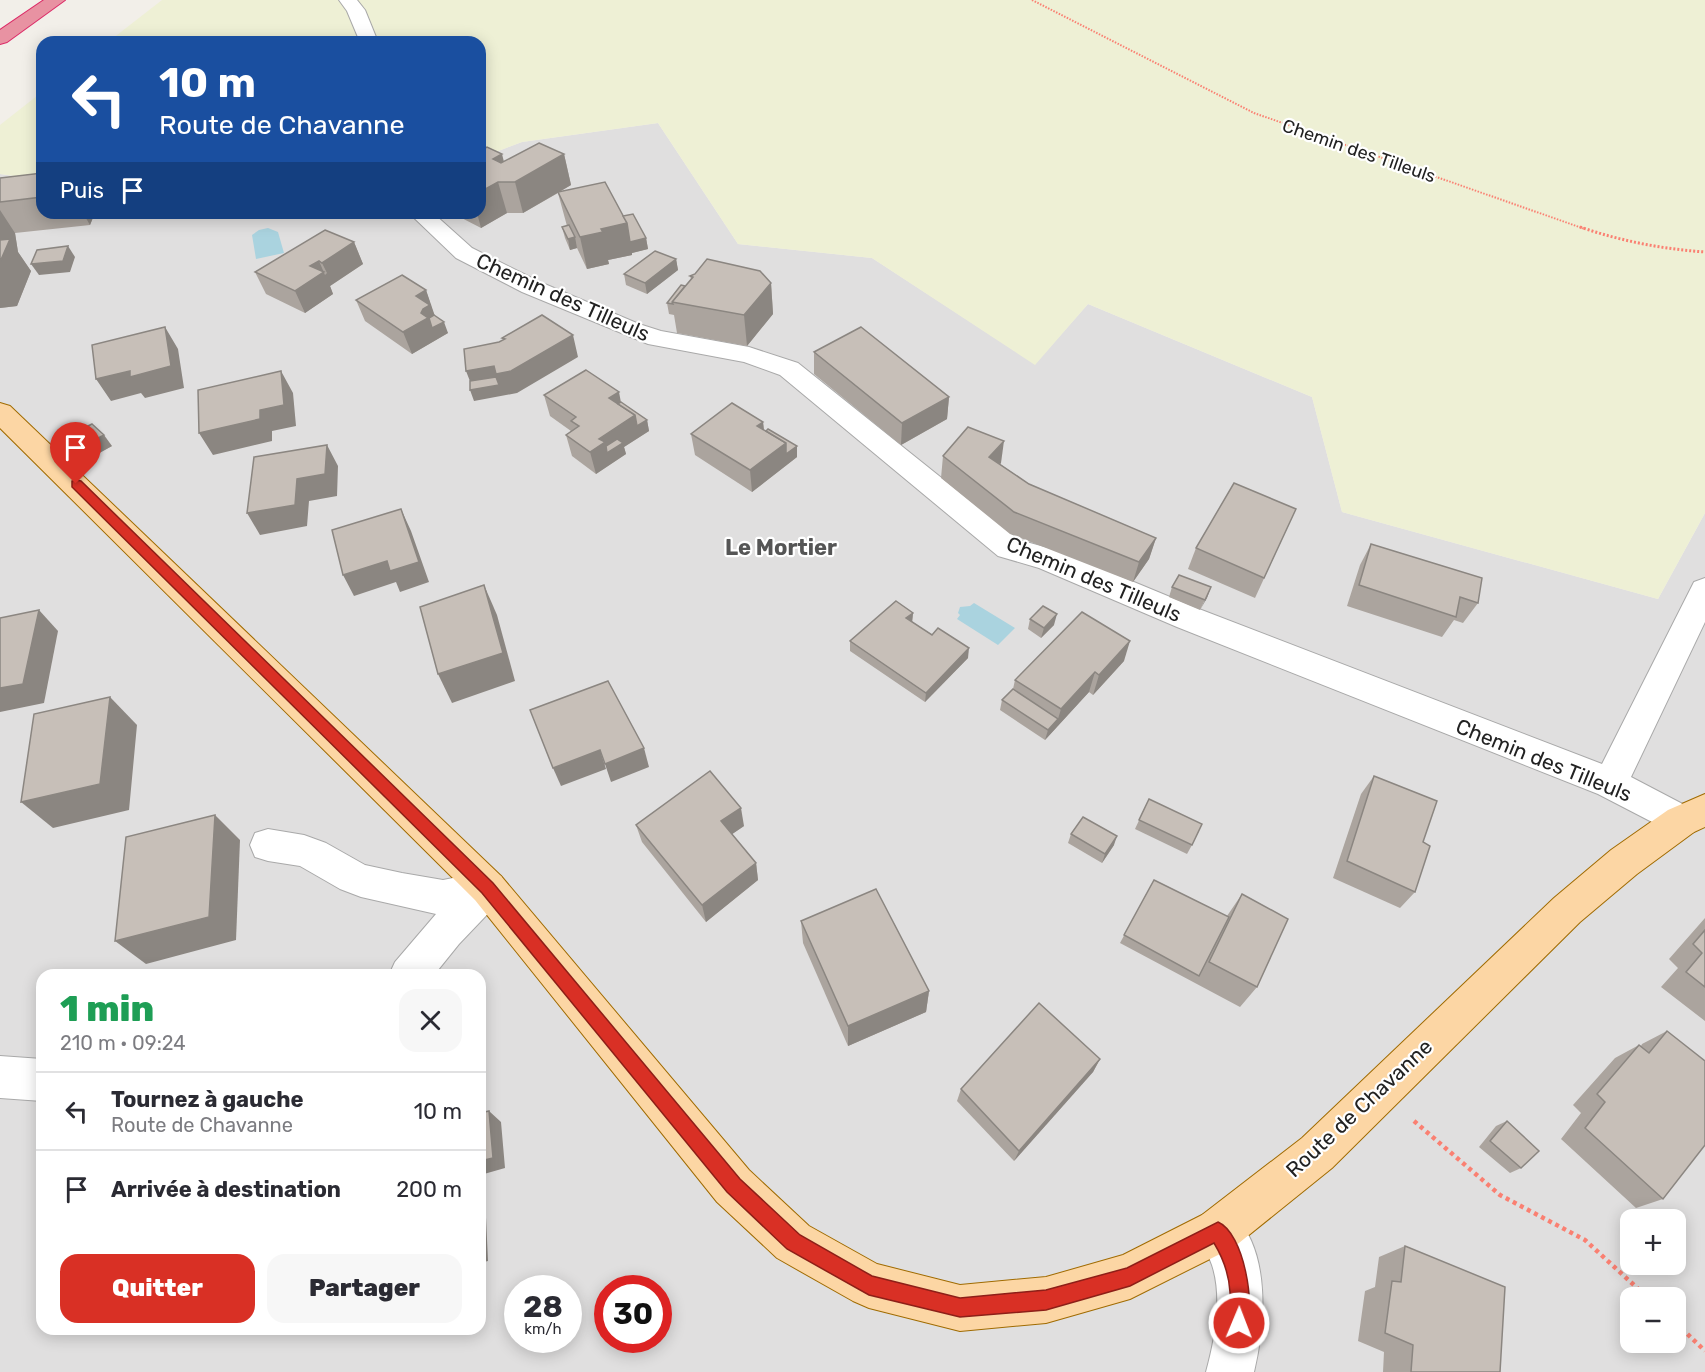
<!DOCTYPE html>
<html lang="fr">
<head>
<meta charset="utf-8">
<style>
  body { margin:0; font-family:Rubik,sans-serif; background:#f7f7f7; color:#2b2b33; height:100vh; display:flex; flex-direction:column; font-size:22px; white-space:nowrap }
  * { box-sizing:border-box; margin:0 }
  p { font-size:20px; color:#7c7c81 }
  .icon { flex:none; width:33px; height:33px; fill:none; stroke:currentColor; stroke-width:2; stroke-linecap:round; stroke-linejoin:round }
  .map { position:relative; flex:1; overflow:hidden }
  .drawer { position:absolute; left:36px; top:969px; width:450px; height:366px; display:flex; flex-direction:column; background:#fff; border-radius:18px; box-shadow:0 3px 15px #0003 }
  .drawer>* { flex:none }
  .banner { position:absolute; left:36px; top:36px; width:450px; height:183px; border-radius:18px; box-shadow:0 3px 15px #0003; background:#1a4fa0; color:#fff; overflow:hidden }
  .controls { position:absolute; left:1620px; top:1209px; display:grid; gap:12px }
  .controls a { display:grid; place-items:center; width:66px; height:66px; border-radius:12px; background:#fff; box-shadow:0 3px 15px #0003; font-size:30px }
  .speed { position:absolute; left:504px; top:1275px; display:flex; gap:12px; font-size:30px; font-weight:700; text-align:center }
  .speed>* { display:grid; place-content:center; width:78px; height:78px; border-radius:50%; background:#fff; box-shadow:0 3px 15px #0003; line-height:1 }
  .speed small { font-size:15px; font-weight:400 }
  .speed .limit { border:9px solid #d22; background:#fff; color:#111 }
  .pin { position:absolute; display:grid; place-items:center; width:51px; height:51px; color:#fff; margin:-62px -26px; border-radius:50% 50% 50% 0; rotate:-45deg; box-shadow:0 0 6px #0007 }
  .pin .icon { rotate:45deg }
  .me { position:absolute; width:66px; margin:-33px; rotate:1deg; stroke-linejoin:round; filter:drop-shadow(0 0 4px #0008) }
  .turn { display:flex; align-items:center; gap:21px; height:126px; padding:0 24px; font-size:27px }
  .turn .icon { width:78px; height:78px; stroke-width:2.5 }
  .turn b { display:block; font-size:42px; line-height:51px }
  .then { display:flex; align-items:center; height:57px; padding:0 24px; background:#0003; gap:12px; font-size:22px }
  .round { display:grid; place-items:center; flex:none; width:63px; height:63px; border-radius:18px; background:#f7f7f7 }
  .headline { display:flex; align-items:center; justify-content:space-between; height:102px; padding:0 24px }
  h1 { font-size:36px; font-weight:800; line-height:45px; color:#1e9e55 }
  .primary-button { display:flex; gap:12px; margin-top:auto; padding:12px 24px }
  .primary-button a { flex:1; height:69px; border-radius:18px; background:#d93025; color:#fff; font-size:24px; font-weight:800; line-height:69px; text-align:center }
  .primary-button a+a { background:#f7f7f7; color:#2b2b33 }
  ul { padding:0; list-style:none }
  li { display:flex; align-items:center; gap:18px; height:78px; padding:0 24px; border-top:2px solid #e1e1e2 }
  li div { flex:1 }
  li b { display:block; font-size:22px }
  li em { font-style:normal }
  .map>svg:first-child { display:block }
</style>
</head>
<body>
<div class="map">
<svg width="1705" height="1372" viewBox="0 0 1705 1372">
  <rect width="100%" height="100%" fill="#f2efe9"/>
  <!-- residential -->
  <path fill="#e0dfdf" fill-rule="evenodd" d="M658,123L738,244L872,258L1035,364L1088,304L1312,397L1342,512L1658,599L1705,513V1372H0V174L42,180V213H480V158L522,142ZM42,975H480V1329H42ZM1630,1220H1676V1264H1630ZM518,1288H568V1340H518ZM608,1288H658V1340H608ZM1630,1298H1676V1342H1630Z"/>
  <!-- farmland -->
  <g fill="#eef0d5">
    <polygon points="162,0 1705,0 1705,513 1658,599 1342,512 1312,397 1088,304 1035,365 872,258 738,244 658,123 522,142 480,158 480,42 108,42"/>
    <polygon points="42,92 42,180 0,174 0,125"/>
  </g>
  <!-- water -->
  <g fill="#aad3df">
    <polygon points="268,228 278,232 284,253 256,259 252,235 259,230"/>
    <polygon points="974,603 1015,628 998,645 957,619 960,615 958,613 960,607 970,606"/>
  </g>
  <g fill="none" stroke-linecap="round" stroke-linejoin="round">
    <defs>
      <g id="minor">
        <polygon points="339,0 357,0 365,10 378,42 360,42 347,11"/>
        <polygon points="409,213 433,213 472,248 540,282 639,324 661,331 749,347 798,363 1019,540 1059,551 1199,609 1602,764 1694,582 1705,578 1705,622 1631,777 1694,810 1699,821 1694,832 1681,837 1598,794 1177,627 1039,568 998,556 780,375 744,362 648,344 522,292 456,258"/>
        <polygon points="268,829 304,835 326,843 365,865 402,873 443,880 488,871 501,876 507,888 501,900 459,944 434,975 389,975 395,962 436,914 361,897 340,889 300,866 268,861 255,857 250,845 255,833"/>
        <polygon points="0,1056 42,1059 42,1101 0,1098"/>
        <path d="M1218,1208C1223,1211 1231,1212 1235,1216C1271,1254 1265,1326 1254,1372H1206C1215,1339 1223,1298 1212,1265C1208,1253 1200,1242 1195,1231L1202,1215Z"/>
      </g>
      <polygon id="major" points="0,403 10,406 501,876 749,1170 809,1226 877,1264 960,1285 1046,1277 1123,1255 1202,1215 1302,1138 1554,898 1611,850 1668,810 1705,794 1705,827 1694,832 1637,874 1580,922 1332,1168 1234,1247 1130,1299 1046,1323 960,1331 869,1308 853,1301 777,1258 717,1202 475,900 0,428"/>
      <polygon id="highway" points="44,0 65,0 7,42 0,44 0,30"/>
    </defs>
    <!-- minor casing -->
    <use href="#minor" stroke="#a9a9a9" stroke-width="2"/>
    <!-- major casing -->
    <use href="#major" stroke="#a06b00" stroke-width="2"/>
    <!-- highway casing -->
    <use href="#highway" stroke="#dc2a67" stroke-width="2"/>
    <!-- path-far2 -->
    <polyline stroke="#fa8072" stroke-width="2" stroke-dasharray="1.5 1.5" stroke-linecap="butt" points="1032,0 1254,113 1585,229"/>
    <!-- path-far1 -->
    <path stroke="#fa8072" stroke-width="3" stroke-dasharray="2 2" stroke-linecap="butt" d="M1580,227C1621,241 1662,249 1705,252"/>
    <!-- path -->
    <g stroke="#fa8072" stroke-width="4.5" stroke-dasharray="4 4" stroke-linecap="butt">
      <polyline points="1414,1121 1500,1195 1585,1240 1648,1298"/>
      <polyline points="1676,1323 1705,1351"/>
    </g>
    <!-- minor -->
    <use href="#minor" fill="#fff" fill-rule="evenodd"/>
    <!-- major -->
    <use href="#major" fill="#fcd6a4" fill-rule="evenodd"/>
    <!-- highway -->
    <use href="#highway" fill="#e892a2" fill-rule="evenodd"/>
  </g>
  <!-- wall -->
  <g fill="#aba49e">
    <polygon points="564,154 571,185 561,191 623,216 646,238 648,249 632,253 632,255 608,260 609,264 587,269 577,248 570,250 565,238 562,227 567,226 558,193 523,213 507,213 481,228 452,213 480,213 504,162"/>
    <polygon points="42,173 42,213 93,213 94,215 90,225 15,233 18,252 31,271 17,306 0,308 0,178"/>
    <polygon points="354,242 363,264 330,286 333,294 305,313 266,294 255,272"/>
    <polygon points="676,259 678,270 647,294 626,285 624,274"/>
    <polygon points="690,276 771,283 773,314 747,346 677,333 674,315 669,314 667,303 685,286 691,279"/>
    <polygon points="426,290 434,315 448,333 412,354 365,321 356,300"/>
    <polygon points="814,352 949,397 947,419 901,445 814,374"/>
    <polygon points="544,395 621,402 647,420 649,431 624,447 626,454 596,474 572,456 566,435 571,431 550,416"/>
    <polygon points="763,422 764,430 797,457 752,492 695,455 691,434"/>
    <polygon points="72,434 112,446 92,457 80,445"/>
    <polygon points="943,456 1001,463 1000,464 1029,484 1156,538 1149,559 1133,582 1010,534 941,478"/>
    <polygon points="1296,509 1255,598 1188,569 1196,548"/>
    <polygon points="1371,544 1478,603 1463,623 1454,620 1442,637 1347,606 1360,565"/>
    <polygon points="1172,587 1211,587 1200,610 1169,597"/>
    <polygon points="913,613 912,622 968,658 925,702 850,651 850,641"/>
    <polygon points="1030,619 1054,625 1041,638 1028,629"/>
    <polygon points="1124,661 1093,695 1089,692 1045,740 1000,710 1002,700 1013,689 1015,680"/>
    <polygon points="1374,776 1415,892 1400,908 1333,878 1361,794"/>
    <polygon points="1149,799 1192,845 1187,854 1135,829"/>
    <polygon points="636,825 744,826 732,834 756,863 758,880 706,922 642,842"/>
    <polygon points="1071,834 1114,845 1102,863 1068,843"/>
    <polygon points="1154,880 1227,916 1242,894 1257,987 1240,1007 1120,943"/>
    <polygon points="1705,918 1705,1021 1661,987 1678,968 1669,959"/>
    <polygon points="801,921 929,991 926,1012 848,1046 803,943"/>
    <polygon points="1667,1031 1663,1199 1636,1208 1561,1139 1581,1113 1573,1105 1615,1058 1639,1045 1641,1046 1642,1044"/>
    <polygon points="1100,1059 1093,1072 1014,1161 957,1101 961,1089"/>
    <polygon points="1507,1121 1521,1168 1510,1173 1479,1147 1496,1126"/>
    <polygon points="1405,1246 1500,1372 1383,1372 1384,1352 1358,1341 1365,1291 1375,1287 1379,1257"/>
  </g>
  <!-- shaded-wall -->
  <g fill="#8b8681">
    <polygon points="502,154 509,182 493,159"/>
    <polygon points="564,154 571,185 523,213 515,182"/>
    <polygon points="498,182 507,213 481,228 477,213 480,213 480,192"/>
    <polygon points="0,210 15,233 18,252 31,271 17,306 0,308"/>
    <polygon points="83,213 93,213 94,215 90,225"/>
    <polygon points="627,223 646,238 648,249 632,253 632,255 608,260 609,264 587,269 580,237 601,229"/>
    <polygon points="575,237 577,248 570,250 568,239"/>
    <polygon points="354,242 363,264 330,286 333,294 305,313 295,291 310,266 319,261 325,275 327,273 322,263"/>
    <polygon points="68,246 75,257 70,272 39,275 31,264"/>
    <polygon points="676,259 678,270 647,294 645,283"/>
    <polygon points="771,283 773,314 747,346 744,315"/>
    <polygon points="426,290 438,325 444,322 448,333 412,354 403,332 416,296"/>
    <polygon points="165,327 178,349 184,388 145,398 141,393 111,401 96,379"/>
    <polygon points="573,335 578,357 517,393 474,401 470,390 473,389 466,371"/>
    <polygon points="281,371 293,393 296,426 272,431 272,441 213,455 199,433"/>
    <polygon points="619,392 623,413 609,398"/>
    <polygon points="949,397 947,419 901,445 902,423"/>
    <polygon points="635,415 647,420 649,431 624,447 626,454 596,474 590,452 599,439"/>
    <polygon points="763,422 765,441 757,426"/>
    <polygon points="104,435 112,446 92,457 83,446"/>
    <polygon points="1004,441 1001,463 986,479 989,457"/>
    <polygon points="786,443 797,446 797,457 752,492 750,470"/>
    <polygon points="327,445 338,466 337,496 309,501 307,526 260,535 247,513 297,479"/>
    <polygon points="401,509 411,531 429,582 400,592 396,582 354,596 343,575"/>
    <polygon points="1156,538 1149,559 1133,582 1139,562"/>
    <polygon points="484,585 497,615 515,681 452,703 438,674"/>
    <polygon points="1211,587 1207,598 1200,610 1205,600"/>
    <polygon points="39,610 58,631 44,703 0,712 0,688"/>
    <polygon points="913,613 912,623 906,618"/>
    <polygon points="1057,614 1054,625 1041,638 1044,628"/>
    <polygon points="1130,641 1124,661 1093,695 1099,675"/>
    <polygon points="969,648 968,658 925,702 926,693"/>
    <polygon points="1095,672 1089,692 1045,740 1048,730 1058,719 1061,709"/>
    <polygon points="110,697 137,725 129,810 53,828 21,802"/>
    <polygon points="644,748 649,767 611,782 605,764"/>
    <polygon points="600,750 606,769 561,786 553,768"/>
    <polygon points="741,808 744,826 725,839 721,821"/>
    <polygon points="215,815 240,840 236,940 146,964 115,941"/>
    <polygon points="1117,836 1114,845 1102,863 1105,854"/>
    <polygon points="756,863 758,880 706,922 702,905"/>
    <polygon points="929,991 926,1012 848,1046 848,1026"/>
    <polygon points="1100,1059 1093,1072 1014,1161 1019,1151"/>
    <polygon points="489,1111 501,1122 505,1168 484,1174 488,1261 480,1263 480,1161"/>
  </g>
  <!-- building -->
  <g fill="#c7bfb8" stroke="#8b8681" stroke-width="1.5">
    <polygon points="539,143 564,154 515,182 498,182 480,192 480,151 487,147 502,154 493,159 501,163"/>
    <polygon points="42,173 42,197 0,202 0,178"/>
    <polygon points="605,182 627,223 601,229 603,232 580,237 558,192"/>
    <polygon points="633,214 646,238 630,242 627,223 623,216"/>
    <polygon points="569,225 575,237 568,239 562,227"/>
    <polygon points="325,230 354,242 322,263 319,261 310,266 324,272 295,291 255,272"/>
    <polygon points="10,239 0,262 0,240"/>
    <polygon points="68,246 63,261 31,264 37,250"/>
    <polygon points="655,251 676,259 645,283 624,274"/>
    <polygon points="707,259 760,271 771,283 744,315 672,302 693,277 690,276 695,274"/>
    <polygon points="402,275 426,290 416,296 430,305 423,309 421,313 428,318 403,332 356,300"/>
    <polygon points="681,285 685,286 672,302 673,304 667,303"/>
    <polygon points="434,315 444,322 432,328 429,318"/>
    <polygon points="542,315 573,335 511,371 496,374 494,366 466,371 464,349 499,342 505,339 502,338"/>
    <polygon points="165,327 171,366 130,377 130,371 96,379 92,345"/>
    <polygon points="861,327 949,397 902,423 814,352"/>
    <polygon points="586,370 619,392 609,398 635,415 599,439 605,442 590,452 566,435 579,426 571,421 576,417 544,395"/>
    <polygon points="281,371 284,405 260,410 260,419 199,433 198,390"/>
    <polygon points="496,377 499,385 470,390 470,381"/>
    <polygon points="621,402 647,420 637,426 635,415 618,404"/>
    <polygon points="732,403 763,422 757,426 786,443 750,470 691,434"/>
    <polygon points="92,424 104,435 83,446 72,434"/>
    <polygon points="968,427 1004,441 989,457 1029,484 1156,538 1139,562 1014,512 943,456"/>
    <polygon points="768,429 797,446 786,454 786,443 766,431"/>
    <polygon points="617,439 623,443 607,453 606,446"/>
    <polygon points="327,445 325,474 297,479 295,505 247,513 254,457"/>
    <polygon points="1234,483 1296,509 1264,578 1196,548"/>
    <polygon points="401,509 419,562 390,571 387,561 343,575 332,530"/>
    <polygon points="1371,544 1482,578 1478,603 1460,597 1456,617 1359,585"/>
    <polygon points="1179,575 1211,587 1205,600 1172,587"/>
    <polygon points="484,585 503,653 438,674 420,607"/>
    <polygon points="896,601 913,613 906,618 932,635 938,628 969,648 926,693 850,641"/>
    <polygon points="1043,606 1057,614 1044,628 1030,619"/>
    <polygon points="39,610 23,684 0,688 0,618"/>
    <polygon points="1082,612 1130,641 1099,675 1095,672 1061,709 1015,680"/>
    <polygon points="608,681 644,748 605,764 600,750 553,768 530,710"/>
    <polygon points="1013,689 1058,719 1048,730 1002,700"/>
    <polygon points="110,697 100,784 21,802 34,714"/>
    <polygon points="710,771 741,808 721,821 756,863 702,905 636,825"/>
    <polygon points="1374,776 1437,801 1423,842 1430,846 1415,892 1347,861"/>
    <polygon points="1149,799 1202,824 1192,845 1139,820"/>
    <polygon points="215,815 209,917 115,941 126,837"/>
    <polygon points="1083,817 1117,836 1105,854 1071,834"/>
    <polygon points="1154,880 1229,917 1199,976 1124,935"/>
    <polygon points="876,889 929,991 848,1026 801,921"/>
    <polygon points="1242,894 1288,919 1257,987 1209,962"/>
    <polygon points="1705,930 1705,987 1686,972 1702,953 1693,944"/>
    <polygon points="1039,1003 1100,1059 1019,1151 961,1089"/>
    <polygon points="1667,1031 1705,1061 1705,1145 1663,1199 1585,1128 1605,1102 1597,1094 1639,1045 1649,1053"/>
    <polygon points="489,1111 493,1158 480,1161 480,1113"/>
    <polygon points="1507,1121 1539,1151 1521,1168 1490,1141"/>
    <polygon points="1405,1246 1505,1287 1500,1372 1411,1372 1413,1345 1385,1333 1392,1281 1401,1282"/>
  </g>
  <!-- route -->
  <path fill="#d93025" stroke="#8d1f18" stroke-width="1.5" d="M76,480L81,481L493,883L740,1179L800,1235L872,1276L960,1298L1046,1290L1127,1268L1218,1222C1244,1233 1256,1306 1246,1330L1239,1333L1233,1330C1228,1318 1231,1305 1230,1292C1229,1274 1223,1258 1214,1243L1130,1286L1046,1310L960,1317L869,1295L787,1249L727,1192L482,893L72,487V481Z"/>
  <g text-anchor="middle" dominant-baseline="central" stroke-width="4.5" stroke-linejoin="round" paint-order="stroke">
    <!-- far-street labels -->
    <g font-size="18" fill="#222" stroke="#fff">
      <text transform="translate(1359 151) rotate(19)">Chemin des Tilleuls</text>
    </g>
    <!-- street labels -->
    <g font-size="21" fill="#222" stroke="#fff">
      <text transform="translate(563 297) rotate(24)">Chemin des Tilleuls</text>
      <text transform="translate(1094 579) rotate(23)">Chemin des Tilleuls</text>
      <text transform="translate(1544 760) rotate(22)">Chemin des Tilleuls</text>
      <text transform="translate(1359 1108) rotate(-43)">Route de Chavanne</text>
    </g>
    <!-- neighbourhood labels -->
    <g font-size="22" font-weight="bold" fill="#555" stroke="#fff">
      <text x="781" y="547">Le Mortier</text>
    </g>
  </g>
</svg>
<div class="controls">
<a>+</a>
<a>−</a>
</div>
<div class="speed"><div>28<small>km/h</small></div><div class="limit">30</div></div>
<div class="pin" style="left:76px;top:484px;background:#d93025"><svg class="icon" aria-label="arrive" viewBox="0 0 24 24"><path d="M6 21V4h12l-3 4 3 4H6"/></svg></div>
<svg class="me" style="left:1239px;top:1323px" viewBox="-20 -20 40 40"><circle r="17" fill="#d93025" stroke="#fff" stroke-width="3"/><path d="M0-11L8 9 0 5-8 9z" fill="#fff"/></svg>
<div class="banner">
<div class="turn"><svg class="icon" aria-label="left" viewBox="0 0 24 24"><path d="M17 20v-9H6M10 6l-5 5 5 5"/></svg><div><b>10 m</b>Route de Chavanne</div></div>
<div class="then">Puis<svg class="icon" aria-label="arrive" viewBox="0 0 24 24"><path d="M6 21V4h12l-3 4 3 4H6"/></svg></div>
</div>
<section class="drawer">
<div class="headline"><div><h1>1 min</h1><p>210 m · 09:24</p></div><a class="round"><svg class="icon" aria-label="close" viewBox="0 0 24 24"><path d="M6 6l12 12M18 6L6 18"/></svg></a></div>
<ul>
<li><svg class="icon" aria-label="left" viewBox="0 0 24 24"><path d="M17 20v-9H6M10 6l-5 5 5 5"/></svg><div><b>Tournez à gauche</b><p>Route de Chavanne</p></div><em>10 m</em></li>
<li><svg class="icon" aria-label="arrive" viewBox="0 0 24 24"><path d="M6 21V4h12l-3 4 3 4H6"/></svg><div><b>Arrivée à destination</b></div><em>200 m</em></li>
</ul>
<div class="primary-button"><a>Quitter</a><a>Partager</a></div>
</section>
</div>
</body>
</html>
